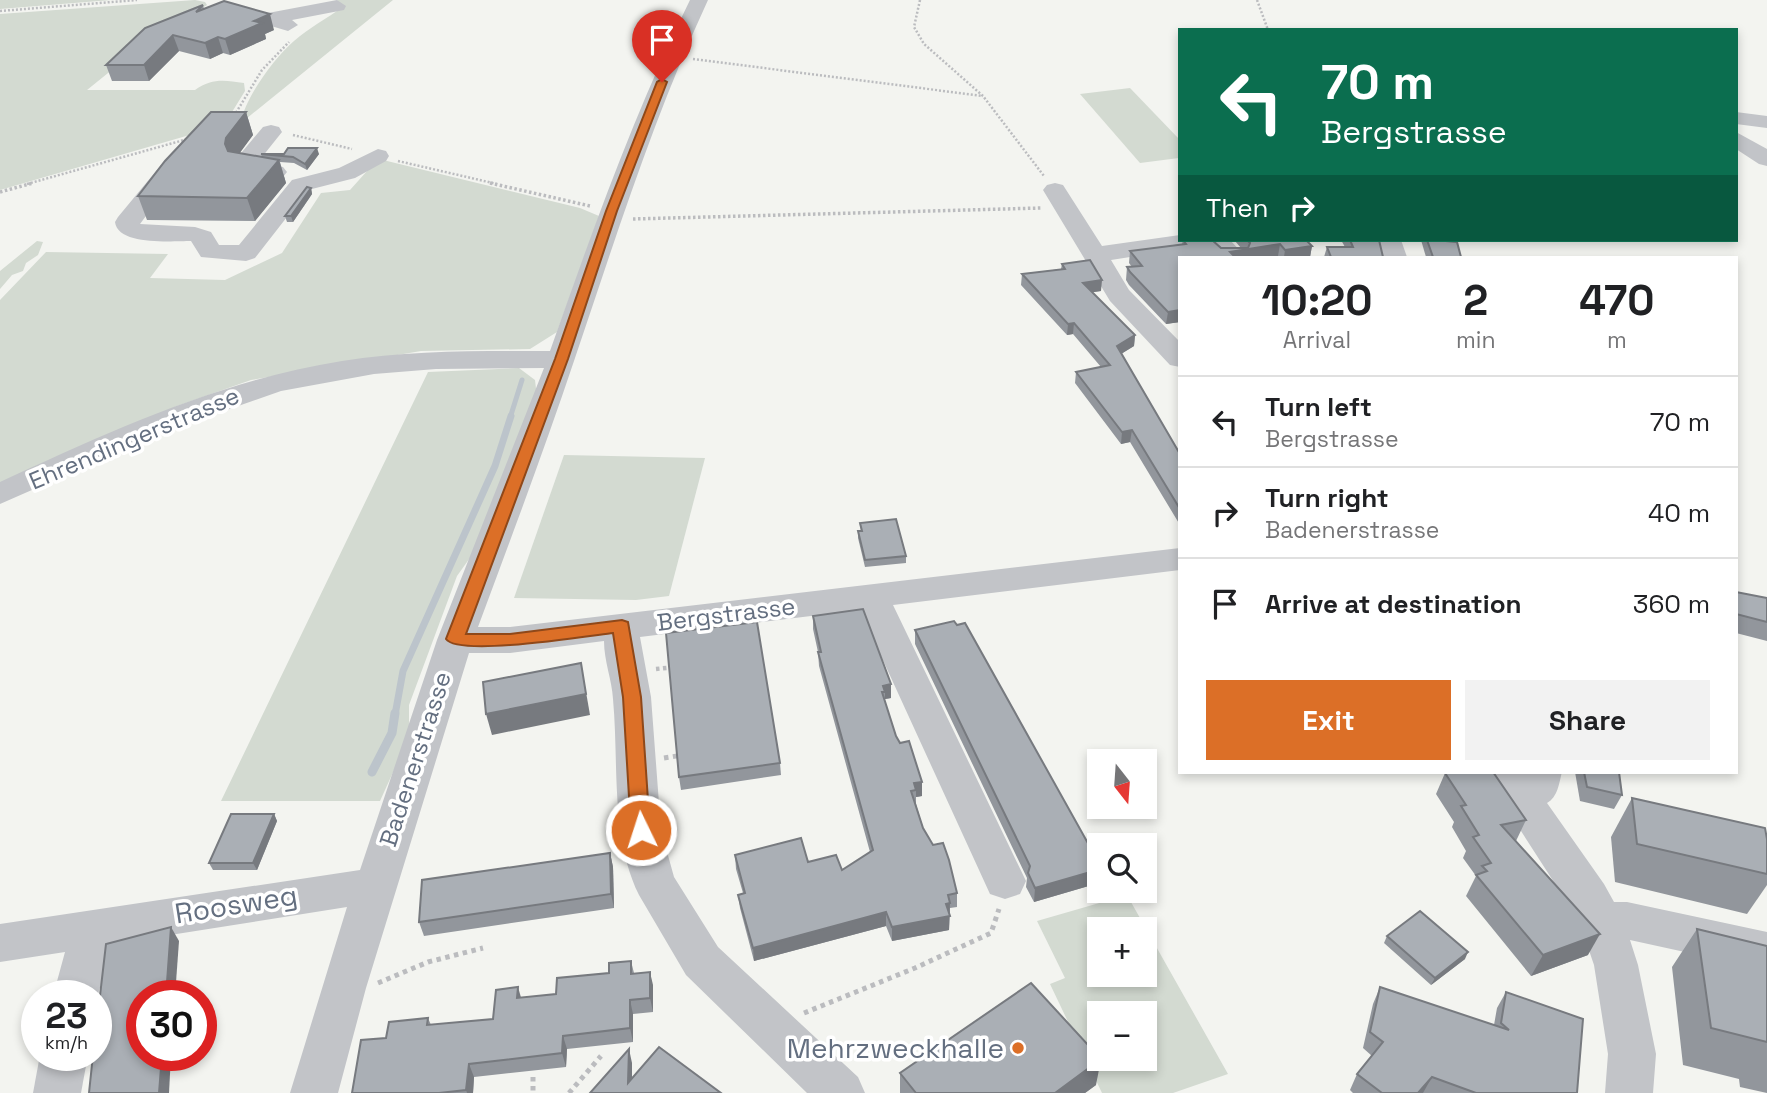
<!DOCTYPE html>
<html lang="en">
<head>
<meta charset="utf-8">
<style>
  body { margin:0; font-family:"Space Grotesk",sans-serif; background:#f2f2f2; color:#202124; height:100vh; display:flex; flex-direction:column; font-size:26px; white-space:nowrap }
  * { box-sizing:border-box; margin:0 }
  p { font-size:23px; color:#757577 }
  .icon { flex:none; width:38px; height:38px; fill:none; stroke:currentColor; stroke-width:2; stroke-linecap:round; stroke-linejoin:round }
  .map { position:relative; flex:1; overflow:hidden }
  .details { position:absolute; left:1178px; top:256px; width:560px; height:518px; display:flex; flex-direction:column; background:#fff; border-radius:0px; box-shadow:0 4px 10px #0003 }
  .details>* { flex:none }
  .guide { position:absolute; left:1178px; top:28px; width:560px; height:214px; border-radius:0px; box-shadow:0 4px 10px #0003; background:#0b6e4f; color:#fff; overflow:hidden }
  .needle { width:46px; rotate:163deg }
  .fabs { position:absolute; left:1087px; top:749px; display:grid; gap:14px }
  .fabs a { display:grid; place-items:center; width:70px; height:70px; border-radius:0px; background:#fff; box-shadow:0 4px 10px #0003; font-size:35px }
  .speed { position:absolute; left:21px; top:980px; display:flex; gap:14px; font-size:35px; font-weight:700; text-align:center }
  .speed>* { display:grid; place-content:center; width:91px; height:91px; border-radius:50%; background:#fff; box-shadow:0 4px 10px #0003; line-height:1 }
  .speed small { font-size:18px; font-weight:400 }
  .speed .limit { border:10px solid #d22; background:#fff; color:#111 }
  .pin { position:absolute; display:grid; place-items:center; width:60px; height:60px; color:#fff; margin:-72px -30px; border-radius:50% 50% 50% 0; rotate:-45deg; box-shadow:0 0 7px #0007 }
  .pin .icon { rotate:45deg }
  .me { position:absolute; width:77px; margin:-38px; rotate:356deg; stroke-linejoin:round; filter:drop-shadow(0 0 5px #0008) }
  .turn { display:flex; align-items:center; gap:24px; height:147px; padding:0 28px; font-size:32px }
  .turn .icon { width:91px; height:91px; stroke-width:2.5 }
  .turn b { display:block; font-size:49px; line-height:60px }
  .then { display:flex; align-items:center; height:66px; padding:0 28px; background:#0003; gap:14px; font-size:26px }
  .eta { display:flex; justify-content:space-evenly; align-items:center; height:119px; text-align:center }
  .eta b { font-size:42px; font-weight:600; line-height:49px }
  .button { display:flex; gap:14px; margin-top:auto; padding:14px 28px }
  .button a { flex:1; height:80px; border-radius:0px; background:#dc6f27; color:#fff; font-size:28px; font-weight:600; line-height:80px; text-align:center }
  .button a+a { background:#f2f2f2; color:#202124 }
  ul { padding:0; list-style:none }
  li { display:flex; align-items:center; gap:21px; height:91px; padding:0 28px; border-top:2px solid #e0e0e0 }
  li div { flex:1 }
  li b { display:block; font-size:26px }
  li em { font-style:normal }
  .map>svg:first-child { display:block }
</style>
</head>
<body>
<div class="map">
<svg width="1767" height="1093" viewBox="0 0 1767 1093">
  <rect width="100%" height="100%" fill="#f3f4f0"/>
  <!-- green -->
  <g fill="#d3dad1" fill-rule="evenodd">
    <polygon points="0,0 111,0 0,9"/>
    <path d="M195,0L205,2L207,5L134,52L87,90H195C212,78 224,80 244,83L245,91L224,125L0,190V14Z"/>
    <path d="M337,0H393L241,123C244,99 275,57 294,41C309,28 327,18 343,7Z"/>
    <polygon points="1130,88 1179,139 1179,158 1140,163 1080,94"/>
    <polygon points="383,160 580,208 599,216 557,332 530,349 421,351 251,380 177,406 0,486 0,300 46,252 168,254 150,278 225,280 282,253 321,193 350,190 376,161"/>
    <polygon points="37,241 43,242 38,255 26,263 23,271 12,275 0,289 0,271"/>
    <polygon points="519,368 535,380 537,397 482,541 457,576 409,705 409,737 380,801 221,801 428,372"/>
    <polygon points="564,455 705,458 669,596 636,600 514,598"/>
    <path d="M1127,895L1228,1074L1173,1093H1102L1050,984L1065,978L1037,921ZM1099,929H1144V975H1099ZM1099,1013H1144V1059H1099Z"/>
  </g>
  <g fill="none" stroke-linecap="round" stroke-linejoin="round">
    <!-- stream-far2 -->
    <polyline stroke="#bcc4cb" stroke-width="5" points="510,418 522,380"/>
    <!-- stream-far1 -->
    <polyline stroke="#bcc4cb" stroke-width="7" points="395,715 403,671 495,466 511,416"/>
    <!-- stream -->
    <polyline stroke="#bcc4cb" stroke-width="9" points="372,772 392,733 395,713"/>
    <!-- path-far3 -->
    <g stroke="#bbbcbf" stroke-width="2.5" stroke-dasharray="2 2" stroke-linecap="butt">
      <polyline points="920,0 914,27 924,44 983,96 1044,176"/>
      <polyline points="1257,0 1268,30"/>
      <polyline points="0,11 137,0"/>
      <polyline points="693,59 983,96"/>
      <polyline points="234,116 262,70 289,42"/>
      <polyline points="293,135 352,149"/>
      <polyline points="398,161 497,184"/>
      <polyline points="27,184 191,138"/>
    </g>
    <!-- path-far2 -->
    <g stroke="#bbbcbf" stroke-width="3.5" stroke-dasharray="2.5 2.5" stroke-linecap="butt">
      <polyline points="490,183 590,206"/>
      <polyline points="0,192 33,183"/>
      <polyline points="633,219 1041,208"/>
    </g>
    <!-- path-far1 -->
    <polyline stroke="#bbbcbf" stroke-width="4.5" stroke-dasharray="3.5 3.5" stroke-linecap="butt" points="656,669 675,667"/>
    <!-- path -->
    <g stroke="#bbbcbf" stroke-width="5" stroke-dasharray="4.5 4.5" stroke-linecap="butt">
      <polyline points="664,758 683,755"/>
      <polyline points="378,983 428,962 483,948"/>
      <polyline points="804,1013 915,968 991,933 999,909"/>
      <polyline points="533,1077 533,1093"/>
      <polyline points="569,1093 601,1056"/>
    </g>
    <!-- minor -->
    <g fill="#c2c4c8" fill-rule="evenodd">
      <polygon points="337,0 346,6 344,10 292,20 298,25 288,31 261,23 259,19 268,13"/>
      <path d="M690,0H708C654,116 616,237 575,358C545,448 511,538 478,627H510L1180,548V570L893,605L1026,881L1020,894L1005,899L990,894L860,610L640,637L651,697L661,830L674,877L718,947L858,1077L865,1093H807L686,975L639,895C610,836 619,763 613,699C612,680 604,661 604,641L510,653H469L366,988L338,1093H290L347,907L113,944L96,1001V996H53L65,952L0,962V924L360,870L437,640L544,368L436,369L374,374L281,391L164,432L0,504V482C110,431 221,380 342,361C410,350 481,351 550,351C592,232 634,113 690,0Z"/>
      <polygon points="1736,112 1767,116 1767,128 1736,124"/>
      <polygon points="271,125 279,127 282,132 258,162 283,167 287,172 283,177 275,179 238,172 234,163 237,158 263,127"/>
      <polygon points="1736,132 1767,149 1767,166 1759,164 1736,149"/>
      <path d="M378,149L386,151L389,156L386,161L355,178L308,190L255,258L246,261L201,257L191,241C172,241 118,246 115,222L118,217L161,165H177L180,170L140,224L195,227L211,232L219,245H239L292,180L339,168Z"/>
      <polygon points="1055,183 1063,185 1102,246 1180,235 1180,240 1230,240 1246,257 1219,257 1207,245 1111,260 1129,290 1180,342 1180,367 1170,365 1110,301 1043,190 1047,185"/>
      <polygon points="1377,240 1401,240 1407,257 1382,257"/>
      <path d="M1483,772H1562C1559,783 1558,797 1547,803L1604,884L1614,902H1627L1767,932V970L1630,940L1638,965L1656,1054L1653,1093H1605L1608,1054L1594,965L1579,921Z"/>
      <polygon points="40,1055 88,1055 81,1093 33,1093"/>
    </g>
  </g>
  <!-- wall -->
  <g fill="#92969c">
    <polygon points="203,5 204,9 274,30 265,34 266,39 230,55 223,53 210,59 179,51 149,81 112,81 106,65"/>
    <polygon points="246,112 253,135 239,153 262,157 261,154 319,154 307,170 294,163 280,162 286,183 255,221 147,220 138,196"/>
    <polygon points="311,188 312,194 293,222 287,222 285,216"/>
    <polygon points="1183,240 1221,248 1241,248 1235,241 1235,240 1306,240 1312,246 1310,257 1278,256 1180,257 1180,322 1166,324 1129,285 1126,280 1127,267 1132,267 1129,263 1130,251 1182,244"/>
    <polygon points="1341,240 1379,240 1383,257 1324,257 1327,247 1345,247"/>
    <polygon points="1421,240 1445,240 1461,257 1426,257"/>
    <polygon points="1062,264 1101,291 1092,292 1135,335 1134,346 1121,354 1180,454 1180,525 1130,442 1121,444 1075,383 1076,372 1101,367 1073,334 1067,335 1021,285 1022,274 1061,269"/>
    <polygon points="860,523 906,556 906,563 865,567 858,538 858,531 861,531"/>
    <polygon points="1736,592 1767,598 1767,641 1736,633"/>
    <polygon points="813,616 891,684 891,698 885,699 885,702 896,736 922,796 916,797 916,804 923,828 957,893 957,907 950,908 949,930 892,941 886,926 754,961 740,908 738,895 743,893 736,869 735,855 808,862 842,870 870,852 819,666 818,652 813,629"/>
    <polygon points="915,630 1097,878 1093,879 1092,885 1034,902 1026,887 1027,878 915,644"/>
    <polygon points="780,763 781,775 681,790 679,777"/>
    <polygon points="1575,772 1619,772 1622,795 1614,809 1580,801"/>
    <polygon points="1445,773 1526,820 1516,841 1588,955 1531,976 1466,896 1476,876 1463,858 1466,851 1452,827 1454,822 1436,794"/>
    <polygon points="1632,798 1767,839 1767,885 1747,914 1615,882 1611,837"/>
    <polygon points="274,814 277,821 257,870 213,870 209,863"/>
    <polygon points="610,853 613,867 614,908 424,936 419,922"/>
    <polygon points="1697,929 1767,946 1767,1093 1740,1087 1739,1079 1683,1065 1672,967"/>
    <polygon points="1387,936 1465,959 1431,985 1384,943"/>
    <polygon points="631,961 634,973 653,985 653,1012 633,1014 633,1042 567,1049 566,1067 474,1077 473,1093 352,1093 386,1038 428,1018 431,1025 493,1019 521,998 556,994 609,973"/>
    <polygon points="1380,987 1494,1025 1497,1008 1506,992 1577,1093 1353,1093 1350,1090 1357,1074 1372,1056 1363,1048 1373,1004"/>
    <polygon points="900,1073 1096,1085 1085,1093 900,1093"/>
  </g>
  <!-- shaded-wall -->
  <g fill="#777a7f">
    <polygon points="270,14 274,30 265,34 266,39 230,55 225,39 254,21"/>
    <polygon points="173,35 179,51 149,81 144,65"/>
    <polygon points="218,37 223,53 210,59 205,43"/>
    <polygon points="246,112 253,135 234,161 225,144 226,138"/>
    <polygon points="317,148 319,154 307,170 305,164"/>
    <polygon points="279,160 286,183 255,221 247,198"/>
    <polygon points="311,188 312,194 293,222 291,216"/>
    <polygon points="1280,244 1278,256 1229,257 1230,252"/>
    <polygon points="1312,246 1310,257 1284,257 1285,250"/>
    <polygon points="1102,280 1101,291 1081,294 1083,283"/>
    <polygon points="1180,310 1180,322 1166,324 1168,312"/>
    <polygon points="1074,323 1073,334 1067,335 1068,324"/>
    <polygon points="1135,335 1134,346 1116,357 1117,346"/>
    <polygon points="1132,430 1130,442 1121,444 1122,432"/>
    <polygon points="581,663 590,715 492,735 486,714"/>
    <polygon points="891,684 891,698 885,699 885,692 883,686"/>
    <polygon points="922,782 922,796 916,797 916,790 914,783"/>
    <polygon points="274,814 277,821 257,870 253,863"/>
    <polygon points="610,853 613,867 614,908 611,894"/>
    <polygon points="1099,864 1097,878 1093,879 1092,885 1034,902 1035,888"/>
    <polygon points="950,903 949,930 892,941 892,927"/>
    <polygon points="886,912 886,926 754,961 753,948"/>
    <polygon points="171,927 179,941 175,996 166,996"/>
    <polygon points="1600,934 1588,955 1531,976 1543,955"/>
    <polygon points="1468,952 1465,959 1431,985 1435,978"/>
    <polygon points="650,972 653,985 653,1012 650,998"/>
    <polygon points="518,987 522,1001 517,998"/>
    <polygon points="630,1000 633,1014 633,1042 630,1028"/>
    <polygon points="563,1036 567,1049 566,1067 562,1053"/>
    <polygon points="629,1049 632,1063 632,1093 628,1083"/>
    <polygon points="162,1055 171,1055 169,1093 159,1093"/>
    <polygon points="1101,1059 1096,1085 1085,1093 1055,1093"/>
    <polygon points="469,1064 474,1077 473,1093 467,1093 466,1090"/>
    <polygon points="1432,1077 1423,1093 1418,1093"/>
  </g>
  <!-- building -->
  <g fill="#aaafb5" stroke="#777a7f" stroke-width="2">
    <polygon points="224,1 270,14 254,21 262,23 225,39 218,37 205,43 173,35 144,65 106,65 145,28 203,5 196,12"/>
    <polygon points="211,112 246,112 226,138 225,144 228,151 279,160 247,198 138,196 165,161"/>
    <polygon points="288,148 317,148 305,164 293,157 261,154 284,154"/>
    <polygon points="307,187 311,188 291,216 285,216"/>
    <polygon points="1183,240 1212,240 1221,248 1248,248 1250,243 1247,240 1306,240 1312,246 1285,250 1280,244 1230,252 1235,257 1180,257 1180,310 1168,312 1130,272 1127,267 1142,266 1130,251 1186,244"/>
    <polygon points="1350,240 1379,240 1383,257 1331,257 1327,247 1353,247"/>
    <polygon points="1427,240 1445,240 1446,241 1457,242 1461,257 1433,257"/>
    <polygon points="1090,260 1102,280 1083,283 1135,335 1117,346 1180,454 1180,509 1132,430 1122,432 1076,372 1110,365 1074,323 1068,324 1022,274 1065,269 1062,264"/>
    <polygon points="896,519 906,556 865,560 858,531 862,531 860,523"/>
    <polygon points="1736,592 1767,598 1767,622 1736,614"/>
    <polygon points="863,609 891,684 883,686 885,692 882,692 896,736 900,743 909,741 922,782 914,783 916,790 911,791 923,828 933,845 943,843 949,860 957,893 948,895 950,903 946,904 950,916 892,927 886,912 753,948 738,895 745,893 735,855 801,838 808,862 836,855 842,870 873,850 818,652 821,652 813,616"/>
    <polygon points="954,621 957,625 965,623 1099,863 1092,866 1094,871 1035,888 1028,873 1030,866 915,630"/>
    <polygon points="757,622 780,763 679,777 666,633"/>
    <polygon points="581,663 586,694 486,714 483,682"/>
    <polygon points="1453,772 1493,772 1526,820 1501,825 1600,934 1543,955 1476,875 1487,871 1482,866 1491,863 1473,837 1479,835 1461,806 1466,805 1445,773"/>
    <polygon points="1584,772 1619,772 1622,795 1587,787"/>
    <polygon points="1632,798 1765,828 1767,839 1767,874 1637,844"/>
    <polygon points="231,814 274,814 253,863 209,863"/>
    <polygon points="610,853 611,894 419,922 422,880"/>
    <polygon points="1420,911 1468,952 1435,978 1387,936"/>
    <polygon points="171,927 166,996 142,996 142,1055 162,1055 159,1093 89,1093 93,1055 96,1055 96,1030 106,944"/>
    <polygon points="1697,929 1767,946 1767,1042 1711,1028"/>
    <polygon points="631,961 631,974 650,972 650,998 630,1000 630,1028 563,1036 562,1053 469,1064 466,1090 439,1093 352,1093 361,1040 386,1038 389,1022 428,1018 427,1025 493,1019 496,990 518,987 517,998 556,994 557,978 609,973 609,963"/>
    <polygon points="1031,983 1101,1059 1055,1093 916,1093 900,1073"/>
    <polygon points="1380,987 1509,1030 1501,1023 1506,992 1583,1019 1577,1093 1476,1093 1432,1077 1418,1093 1382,1093 1357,1074 1383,1042 1370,1032"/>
    <polygon points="659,1047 721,1093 590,1093 629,1049 628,1083"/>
  </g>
  <!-- route -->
  <path fill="#dc6f27" stroke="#8f4819" stroke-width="2" d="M662,79L667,82L617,211L568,359L466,634H510L622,620L628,622L641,697L650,830L648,836L641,838L634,836L631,830L623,697L613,633C588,636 458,657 446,639L555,359L606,211L657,82Z"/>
  <!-- markers -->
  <circle fill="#dc6f27" stroke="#fff" stroke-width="2.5" cx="1018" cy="1048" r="7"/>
  <g text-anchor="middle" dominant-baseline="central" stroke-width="7" stroke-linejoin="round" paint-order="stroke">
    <!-- street labels -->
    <g font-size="24" fill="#646f80" stroke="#fff">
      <text transform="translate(134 438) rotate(-23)">Ehrendingerstrasse</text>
      <text transform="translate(726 614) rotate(-7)">Bergstrasse</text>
      <text transform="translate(415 759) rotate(-72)">Badenerstrasse</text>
    </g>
    <!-- near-street labels -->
    <g font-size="28" fill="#646f80" stroke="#fff">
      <text transform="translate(236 904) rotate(-9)">Roosweg</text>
    </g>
    <!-- near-poi labels -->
    <g font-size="28" fill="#646f80" stroke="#fff" text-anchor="end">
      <text x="1004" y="1048">Mehrzweckhalle</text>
    </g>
  </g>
</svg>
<div class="fabs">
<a><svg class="needle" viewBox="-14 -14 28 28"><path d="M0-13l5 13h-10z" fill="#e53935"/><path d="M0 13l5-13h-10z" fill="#757577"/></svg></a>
<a><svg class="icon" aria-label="search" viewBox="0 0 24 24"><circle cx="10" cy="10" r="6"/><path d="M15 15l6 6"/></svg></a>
<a>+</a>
<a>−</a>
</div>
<div class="speed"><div>23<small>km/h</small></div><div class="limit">30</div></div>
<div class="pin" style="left:662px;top:82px;background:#d93025"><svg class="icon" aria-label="arrive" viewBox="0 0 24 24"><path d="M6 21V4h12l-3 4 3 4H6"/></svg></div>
<svg class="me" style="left:641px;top:830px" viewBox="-20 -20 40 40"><circle r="17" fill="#dc6f27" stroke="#fff" stroke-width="3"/><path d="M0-11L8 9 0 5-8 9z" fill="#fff"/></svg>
<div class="guide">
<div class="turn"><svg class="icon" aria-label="left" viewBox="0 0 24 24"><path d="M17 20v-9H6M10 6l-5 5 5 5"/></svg><div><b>70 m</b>Bergstrasse</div></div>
<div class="then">Then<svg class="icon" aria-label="right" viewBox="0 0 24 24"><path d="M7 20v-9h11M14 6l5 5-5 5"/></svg></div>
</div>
<section class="details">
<div class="eta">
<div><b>10:20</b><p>Arrival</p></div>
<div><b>2</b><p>min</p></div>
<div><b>470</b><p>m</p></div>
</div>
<ul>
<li><svg class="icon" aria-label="left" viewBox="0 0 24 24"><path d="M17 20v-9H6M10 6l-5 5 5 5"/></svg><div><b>Turn left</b><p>Bergstrasse</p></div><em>70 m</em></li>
<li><svg class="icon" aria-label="right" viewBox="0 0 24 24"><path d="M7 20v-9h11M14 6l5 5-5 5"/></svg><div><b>Turn right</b><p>Badenerstrasse</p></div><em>40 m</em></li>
<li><svg class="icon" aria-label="arrive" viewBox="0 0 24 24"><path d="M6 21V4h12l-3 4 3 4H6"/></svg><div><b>Arrive at destination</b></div><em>360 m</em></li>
</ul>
<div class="button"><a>Exit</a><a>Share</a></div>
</section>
</div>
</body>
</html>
